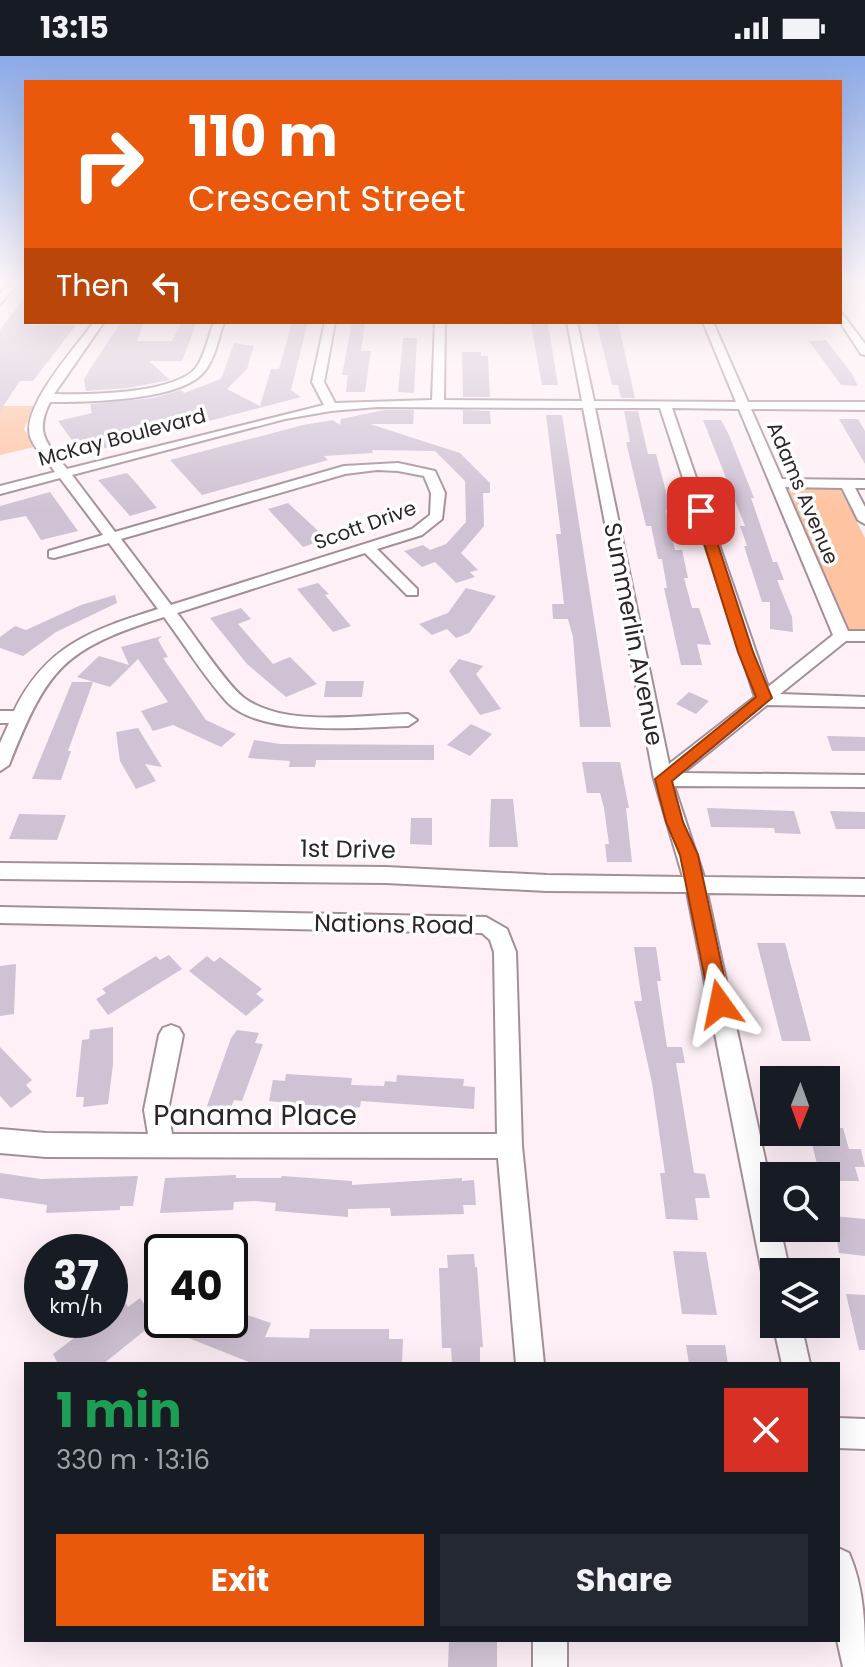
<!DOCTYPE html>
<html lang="en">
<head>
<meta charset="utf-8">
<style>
  body { margin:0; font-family:Poppins,sans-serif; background:#242831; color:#f1f3f6; height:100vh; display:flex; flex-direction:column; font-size:30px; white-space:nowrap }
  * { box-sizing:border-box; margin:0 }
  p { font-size:26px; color:#9ea1a6 }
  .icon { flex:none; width:44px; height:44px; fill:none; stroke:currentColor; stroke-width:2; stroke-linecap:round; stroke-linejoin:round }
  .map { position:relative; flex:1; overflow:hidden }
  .details { position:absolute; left:24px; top:1306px; width:816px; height:280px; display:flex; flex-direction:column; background:#171b24; border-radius:0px; box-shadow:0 8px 32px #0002 }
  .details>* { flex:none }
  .top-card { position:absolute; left:24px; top:24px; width:818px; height:244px; border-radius:0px; box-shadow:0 8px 32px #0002; background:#ea580c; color:#fff; overflow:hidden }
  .needle { width:52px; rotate:181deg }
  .buttons { position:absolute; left:760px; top:1010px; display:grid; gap:16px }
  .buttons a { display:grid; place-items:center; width:80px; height:80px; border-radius:0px; background:#171b24; box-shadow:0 8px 32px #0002; font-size:40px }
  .speed { position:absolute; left:24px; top:1178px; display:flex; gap:16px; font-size:40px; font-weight:700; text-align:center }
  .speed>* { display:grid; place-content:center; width:104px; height:104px; border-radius:50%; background:#171b24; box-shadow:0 8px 32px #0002; line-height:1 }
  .speed small { font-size:20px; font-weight:400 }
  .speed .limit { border:4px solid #111; border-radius:12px; background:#fff; color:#111 }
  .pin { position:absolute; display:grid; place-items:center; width:68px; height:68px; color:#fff; margin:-34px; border-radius:16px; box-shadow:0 4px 12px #0006 }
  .me { position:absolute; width:88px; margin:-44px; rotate:348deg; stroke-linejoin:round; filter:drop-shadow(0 0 6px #0008) }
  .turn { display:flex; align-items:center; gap:28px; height:168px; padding:0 32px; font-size:36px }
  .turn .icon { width:104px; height:104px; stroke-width:2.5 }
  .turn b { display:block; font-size:56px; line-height:68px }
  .then { display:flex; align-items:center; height:76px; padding:0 32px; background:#0003; gap:16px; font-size:30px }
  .round { display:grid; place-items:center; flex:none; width:84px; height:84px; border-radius:0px; background:#242831 }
  .head { display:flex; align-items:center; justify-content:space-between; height:136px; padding:0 32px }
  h1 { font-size:48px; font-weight:700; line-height:60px; color:#1e9e55 }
  .primary-button { display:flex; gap:16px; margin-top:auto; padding:16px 32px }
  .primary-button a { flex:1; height:92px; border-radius:0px; background:#ea580c; color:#fff; font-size:32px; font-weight:700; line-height:92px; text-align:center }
  .primary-button a+a { background:#242831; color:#f1f3f6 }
  .status { display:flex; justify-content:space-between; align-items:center; height:56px; padding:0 40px; background:#171b24; direction:ltr }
  .status svg { height:22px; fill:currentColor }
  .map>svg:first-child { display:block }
</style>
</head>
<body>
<div class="status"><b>13:15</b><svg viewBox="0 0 49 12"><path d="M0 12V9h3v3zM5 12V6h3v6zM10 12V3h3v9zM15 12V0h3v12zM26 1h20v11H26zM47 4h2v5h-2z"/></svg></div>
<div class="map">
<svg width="865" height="1611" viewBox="0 0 865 1611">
  <rect width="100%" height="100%" fill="#fef0f6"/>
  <!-- green -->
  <g fill="#fec4a1">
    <polygon points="0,350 34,350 24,373 34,391 0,399"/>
    <polygon points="788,432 840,433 865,482 865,573 847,573"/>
  </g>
  <!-- building -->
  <g fill="#cfc2d4">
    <polygon points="26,239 26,269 76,269 33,325 20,325 0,355 0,274"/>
    <polygon points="128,266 144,266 137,285 172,285 182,266 197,266 182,305 149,305 170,324 128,332 86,335 84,323 90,313 120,268"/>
    <polygon points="292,266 308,266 291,334 301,341 82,398 58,365 92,357 90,348 153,342 181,334 184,337 221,323 234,287 254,290 247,313 227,333 260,350 271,313 279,313"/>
    <polygon points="352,266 365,266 361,295 371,295 365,336 346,336 348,319 342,319"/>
    <polygon points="596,266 618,266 635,342 621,342 618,329 612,329"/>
    <polygon points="531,268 548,268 558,329 542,329"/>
    <polygon points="403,282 417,282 414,337 398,336"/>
    <polygon points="826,284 852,318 858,330 841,329 809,285"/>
    <polygon points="462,296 481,296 481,300 488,300 490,341 463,341"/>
    <polygon points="384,354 414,354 413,368 370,368 460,397 490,427 490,437 483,437 484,470 461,497 478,514 470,516 475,521 456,527 435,506 422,511 404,495 423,489 430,494 446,488 466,466 465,425 435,395 372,394 373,397 324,400 328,404 202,439 170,404 303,369 333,364 340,369 341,363"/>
    <polygon points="463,354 490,355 491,368 463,368"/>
    <polygon points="624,355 638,355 648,398 656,398 671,454 666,454 675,494 682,494 688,522 684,522 692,552 699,552 711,589 697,588 702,609 681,609 664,532 667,532 662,503 658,503 651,470 646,470 626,386 630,386"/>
    <polygon points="546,359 562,359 611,671 580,671 573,581 568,563 553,563 552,548 564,548 556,478 561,478"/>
    <polygon points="839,363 858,363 865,375 865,408"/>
    <polygon points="703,364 721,364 729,379 754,442 751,442 773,506 777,506 784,524 777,524 792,561 793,576 770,573 770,546 762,546 744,490 747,490 740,470 745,470"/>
    <polygon points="127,417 137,428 157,452 130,460 98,424"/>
    <polygon points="50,436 78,475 41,484 26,460 0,465 0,450"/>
    <polygon points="288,447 327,483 303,491 268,453"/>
    <polygon points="318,527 329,538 325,539 351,570 333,576 297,533"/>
    <polygon points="466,532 496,540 469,577 456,582 447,573 432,579 419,568 448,557"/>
    <polygon points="115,539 117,547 56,576 23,600 0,592 0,581 15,570 26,574 81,549"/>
    <polygon points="241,552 251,563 238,568 273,608 290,601 317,628 286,641 247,608 210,562"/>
    <polygon points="162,580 158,584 168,601 163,602 206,664 236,678 221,691 173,669 153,675 141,655 168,646 138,603 110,631 77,621 99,600 129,609 121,591"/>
    <polygon points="459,603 483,610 476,618 501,653 480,659 449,615"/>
    <polygon points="326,625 364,625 362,641 324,641"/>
    <polygon points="72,626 93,626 68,695 71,695 61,724 32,723"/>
    <polygon points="689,636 709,645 696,658 676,648"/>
    <polygon points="471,668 492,678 470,700 447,689"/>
    <polygon points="138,672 162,711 145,708 156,725 136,733 120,705 116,676"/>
    <polygon points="827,680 865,681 865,695 832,695"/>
    <polygon points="254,684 280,688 434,689 434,704 316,704 315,711 289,711 290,705 248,702"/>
    <polygon points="582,706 620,706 629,752 626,752 632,806 607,806 605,788 609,788 604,752 600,737 587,737"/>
    <polygon points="491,743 513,743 518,791 489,791"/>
    <polygon points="707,752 794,755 801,778 775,777 774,772 711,771"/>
    <polygon points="830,755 865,756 865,773 836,773"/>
    <polygon points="19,758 66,759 57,784 9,783"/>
    <polygon points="411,762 432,762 432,789 410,788"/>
    <polygon points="757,887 785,887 811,985 782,985"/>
    <polygon points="634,891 656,891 661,925 657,925 667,991 682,991 685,1007 676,1007 694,1117 705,1118 710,1142 695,1142 698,1164 666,1163 660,1117 665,1117 652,1027 634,945 642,945"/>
    <polygon points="169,899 182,913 108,959 96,943 106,937 102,933 156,900 160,904"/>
    <polygon points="207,900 214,906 220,901 262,933 256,938 264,944 246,960 189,915"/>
    <polygon points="16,908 14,958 0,960 0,910"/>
    <polygon points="113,971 113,1008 108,1048 83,1051 84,1041 76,1041 82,984 89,983 90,974"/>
    <polygon points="237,974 259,977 255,987 263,988 242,1045 234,1044 230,1054 207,1050 231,982"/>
    <polygon points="0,991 32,1024 26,1029 32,1036 11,1052 0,1040"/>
    <polygon points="286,1018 352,1022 351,1029 384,1030 385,1025 396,1026 397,1019 464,1023 463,1030 475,1031 474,1053 361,1045 360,1051 348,1053 269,1045 273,1024 285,1025"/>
    <polygon points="826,1072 843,1072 849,1093 861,1093 865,1111 855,1111 859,1125 826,1125 826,1120 820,1120 809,1076 826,1076"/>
    <polygon points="0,1117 41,1123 138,1120 133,1150 120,1150 120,1154 46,1157 47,1149 0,1142"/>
    <polygon points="236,1119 236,1122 281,1122 282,1120 352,1125 352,1129 462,1122 462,1125 474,1124 476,1149 463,1149 464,1158 391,1160 390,1152 348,1153 348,1161 275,1155 276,1147 255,1145 234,1146 233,1154 160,1157 165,1122"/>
    <polygon points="833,1160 865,1163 865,1200 839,1197"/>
    <polygon points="673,1195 706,1196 717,1259 682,1258"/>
    <polygon points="474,1198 475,1211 477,1211 483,1291 480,1291 480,1306 452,1307 451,1292 442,1292 439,1212 448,1212 447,1199"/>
    <polygon points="846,1238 865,1239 865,1294 859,1294"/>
    <polygon points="140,1242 155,1264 230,1264 230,1253 271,1267 265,1281 309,1282 310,1273 389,1273 389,1283 403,1283 402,1308 254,1308 153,1268 103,1308 58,1308 53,1298 98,1264 110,1264 110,1254 124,1244 128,1251"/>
    <polygon points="686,1289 725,1289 728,1308 689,1308"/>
    <polygon points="449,1584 497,1584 497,1611 448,1611"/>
  </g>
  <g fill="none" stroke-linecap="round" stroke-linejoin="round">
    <defs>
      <g id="minor">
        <polygon points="9,227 19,227 0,248 0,238"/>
        <polygon points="840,255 865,288 865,299 861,298 840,266"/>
        <path d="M94,266H104L54,338C87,339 172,338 195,313C205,301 208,281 214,266H224C218,283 215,305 202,318C176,345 87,346 50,346C34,378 47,387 67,413L324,349L312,326L325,266H335L324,326L335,347L432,344L435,266H445L444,344L582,345L567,266H577L594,345L736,346L703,266H713L748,346H865V354L751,353L782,423L865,424V432H855L865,451V468L858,464L842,432L785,431L848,575H865V585H846L780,638L865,641V651L767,649L683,717L865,719V731L674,730L704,821L865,823V839L707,837L774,1144V1172H780L790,1216H774V1229L766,1226L762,1216L687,836L547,835L386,827L0,823V807L386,811L547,819L683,821L654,723L583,352L377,351L331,355L285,363L72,419L115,476L344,410L398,407L435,415L445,437L442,463L422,479L377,493L417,533V539H407L365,497L177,557C193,577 225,627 243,641C282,672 360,659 408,658L417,664L408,670C362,671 262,682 227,646C204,621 185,589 164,561C63,593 48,611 9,709L0,715V687L9,667H0V655H14C46,589 92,574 158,553L109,487L54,502L49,501V495L103,479L60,422L0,438V430L55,416C48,405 33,392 30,380C22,349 77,290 94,266ZM595,352H660L755,641L669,708ZM672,352L739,353L833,579L768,631ZM377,414L398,415L424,420L431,437L430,459L412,473L171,549L121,483L345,418Z"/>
        <polygon points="0,851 486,861 507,873 516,896 522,1090 544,1308 516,1308 498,1102 46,1101 0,1097 0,1073 46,1077 148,1078 144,1054 159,979 163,972 171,969 179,972 183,979 168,1054 172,1078 497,1078 494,896 490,884 482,877 0,867"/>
        <polygon points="774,1265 774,1268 801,1268 810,1308 782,1308 773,1268"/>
        <polygon points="838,1362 865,1363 865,1393 838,1392"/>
        <path d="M838,1492L849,1497C865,1534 865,1572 865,1611H843L837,1584Z"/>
        <rect x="533" y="1584" width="34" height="27"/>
      </g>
    </defs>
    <!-- minor casing -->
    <use href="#minor" stroke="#a48f98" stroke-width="4"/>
    <!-- minor -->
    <use href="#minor" fill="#fff" fill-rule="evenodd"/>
  </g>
  <!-- sky -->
  <linearGradient id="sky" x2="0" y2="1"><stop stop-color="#8baae8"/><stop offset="0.5" stop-color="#fff8fb"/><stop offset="1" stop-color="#fff8fb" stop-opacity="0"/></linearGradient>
  <rect width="865" height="453" fill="url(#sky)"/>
  <!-- route -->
  <polygon fill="#ea580c" stroke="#983908" stroke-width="2" points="701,452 707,455 753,596 772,642 672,725 683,766 698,799 730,948 727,954 720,957 713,954 710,948 680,799 666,766 655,723 756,641 738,596 694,455"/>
  <g text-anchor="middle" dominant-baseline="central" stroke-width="7" stroke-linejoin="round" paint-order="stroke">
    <!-- far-street labels -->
    <g font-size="20" fill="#2d2529" stroke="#fff">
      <text transform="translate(122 381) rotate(-15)">McKay Boulevard</text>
      <text transform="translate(803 437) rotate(67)">Adams Avenue</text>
      <text transform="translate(365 469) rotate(-20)">Scott Drive</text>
    </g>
    <!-- street labels -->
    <g font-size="24" fill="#2d2529" stroke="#fff">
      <text transform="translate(634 578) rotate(79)">Summerlin Avenue</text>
      <text transform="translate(348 793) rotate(1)">1st Drive</text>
      <text transform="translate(394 868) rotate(1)">Nations Road</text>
    </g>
    <!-- near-street labels -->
    <g font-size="28" fill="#2d2529" stroke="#fff">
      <text x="255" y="1059">Panama Place</text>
    </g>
  </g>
</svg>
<div class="buttons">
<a><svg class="needle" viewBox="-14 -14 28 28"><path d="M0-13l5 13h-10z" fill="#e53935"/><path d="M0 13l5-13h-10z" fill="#9ea1a6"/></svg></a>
<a><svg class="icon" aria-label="search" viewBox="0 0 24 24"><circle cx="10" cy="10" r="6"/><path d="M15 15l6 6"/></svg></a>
<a><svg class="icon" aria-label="layers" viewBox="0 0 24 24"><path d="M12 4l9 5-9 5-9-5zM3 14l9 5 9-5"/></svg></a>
</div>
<div class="speed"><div>37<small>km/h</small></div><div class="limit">40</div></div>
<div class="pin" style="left:701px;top:455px;background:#d93025"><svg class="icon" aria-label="arrive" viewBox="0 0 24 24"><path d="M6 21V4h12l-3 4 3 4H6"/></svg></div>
<svg class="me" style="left:720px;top:948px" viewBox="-20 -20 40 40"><path d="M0-17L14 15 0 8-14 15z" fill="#ea580c" stroke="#fff" stroke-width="4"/></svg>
<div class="top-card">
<div class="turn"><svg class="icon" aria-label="right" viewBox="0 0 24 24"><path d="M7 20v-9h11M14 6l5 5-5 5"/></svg><div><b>110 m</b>Crescent Street</div></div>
<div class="then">Then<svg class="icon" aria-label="left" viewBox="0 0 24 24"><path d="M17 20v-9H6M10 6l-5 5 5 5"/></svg></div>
</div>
<section class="details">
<div class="head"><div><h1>1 min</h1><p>330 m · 13:16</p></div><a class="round" style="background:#d93025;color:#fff"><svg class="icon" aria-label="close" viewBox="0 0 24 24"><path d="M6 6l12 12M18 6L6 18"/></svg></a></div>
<div class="primary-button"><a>Exit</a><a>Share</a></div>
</section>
</div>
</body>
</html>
